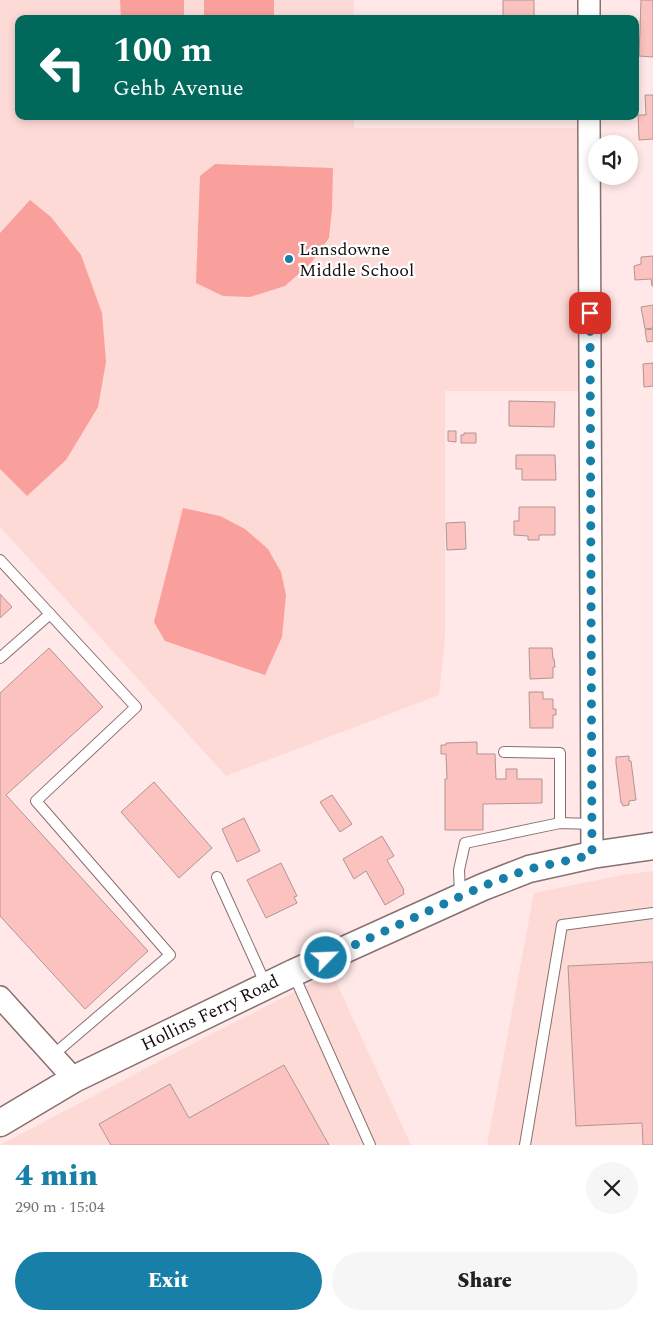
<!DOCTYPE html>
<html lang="en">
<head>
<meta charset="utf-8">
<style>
  body { margin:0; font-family:Spectral,serif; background:#f6f6f6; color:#202124; height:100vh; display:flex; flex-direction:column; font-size:19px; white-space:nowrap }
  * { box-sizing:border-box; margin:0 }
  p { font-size:16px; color:#757577 }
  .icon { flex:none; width:28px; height:28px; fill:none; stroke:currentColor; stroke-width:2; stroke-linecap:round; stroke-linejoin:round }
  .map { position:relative; height:1145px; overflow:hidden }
  .panel { display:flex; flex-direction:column; background:#fff; flex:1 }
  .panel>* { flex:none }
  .hud { position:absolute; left:15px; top:15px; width:624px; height:105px; border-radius:10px; box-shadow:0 2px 8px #0003; background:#00695c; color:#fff; overflow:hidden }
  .controls { position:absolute; left:588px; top:135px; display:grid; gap:10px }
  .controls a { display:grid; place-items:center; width:50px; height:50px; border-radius:50%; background:#fff; box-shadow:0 2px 8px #0003; font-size:25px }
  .pin { position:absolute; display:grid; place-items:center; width:42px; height:42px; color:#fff; margin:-21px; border-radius:10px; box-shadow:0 2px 8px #0006 }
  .me { position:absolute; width:55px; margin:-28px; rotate:66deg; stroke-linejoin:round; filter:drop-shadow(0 0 4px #0008) }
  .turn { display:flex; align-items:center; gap:18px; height:105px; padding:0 15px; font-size:22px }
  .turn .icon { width:65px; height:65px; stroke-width:2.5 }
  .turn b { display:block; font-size:35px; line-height:42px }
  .round { display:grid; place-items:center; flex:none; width:52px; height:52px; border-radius:26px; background:#f6f6f6 }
  .overview { display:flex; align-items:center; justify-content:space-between; height:85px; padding:0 15px }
  h1 { font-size:30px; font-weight:800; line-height:38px; color:#187fa9 }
  .action { display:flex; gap:10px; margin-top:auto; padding:10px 15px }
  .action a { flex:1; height:58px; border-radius:30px; background:#187fa9; color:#fff; font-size:20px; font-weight:800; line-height:58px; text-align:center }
  .action a+a { background:#f6f6f6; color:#202124 }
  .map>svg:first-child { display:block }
</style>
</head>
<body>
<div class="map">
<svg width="653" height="1145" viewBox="0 0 653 1145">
  <rect width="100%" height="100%" fill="#ffe8e7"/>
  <!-- built -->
  <g fill="#fedad7">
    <polygon points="0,0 354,0 354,19 19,19 19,116 354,116 354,128 578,128 580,391 445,391 445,638 439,695 226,776 0,527"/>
    <polygon points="653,871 653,1145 487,1145 534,893 622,875"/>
    <polygon points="332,973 411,1145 0,1145 190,1045"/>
  </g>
  <!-- green -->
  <g fill="#f99f9c">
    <polygon points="120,0 184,0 184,19 121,19"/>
    <rect x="204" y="0" width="70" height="19"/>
    <polygon points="215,164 333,168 332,209 329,238 311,263 285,286 250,297 223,296 196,283 200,176"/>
    <polygon points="30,200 51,217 81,255 102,313 106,362 98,407 66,460 27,496 0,469 0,233"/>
    <polygon points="183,508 220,516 245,529 268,549 281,572 286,595 282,637 265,675 165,641 154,622"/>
  </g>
  <!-- building -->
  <g fill="#fbc2bf" stroke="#af9694">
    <polygon points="503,0 534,0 534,19 494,19 494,16 503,16"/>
    <polygon points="641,0 653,0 653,57 639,56"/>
    <polygon points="645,95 653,95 653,139 639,140 638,115 646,115"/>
    <polygon points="653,256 653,286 652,286 651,279 635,280 634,266 641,264 641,257"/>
    <polygon points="653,305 653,328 645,329 641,307"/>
    <polygon points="653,329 653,341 647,342 645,330"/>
    <polygon points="653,363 653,386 644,387 643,364"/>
    <polygon points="509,401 555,402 554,427 509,426"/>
    <polygon points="448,431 456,431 456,442 448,441"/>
    <polygon points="464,433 476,433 476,443 461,443 461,435 464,435"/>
    <polygon points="516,455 555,455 556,480 522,480 522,469 516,469"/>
    <polygon points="519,507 555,507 555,535 539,535 539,540 528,540 528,536 514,535 514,521 519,521"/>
    <polygon points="465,522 466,549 447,550 446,523"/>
    <polygon points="0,594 12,607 0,618"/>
    <polygon points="49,648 103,707 6,795 148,951 85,1009 0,916 0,693"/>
    <polygon points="529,648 552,648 553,659 554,659 555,667 553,667 553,678 530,679"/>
    <polygon points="529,692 543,692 543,699 553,699 553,709 556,709 556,715 553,715 553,728 530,728"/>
    <polygon points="477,742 477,754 495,754 496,779 506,779 506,769 517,769 517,779 542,779 542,803 483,804 483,830 445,830 445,779 447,779 446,754 441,754 441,745 446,745 446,743"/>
    <polygon points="629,756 629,761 631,761 636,800 629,801 629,805 623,806 622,803 621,803 616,763 616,757"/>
    <polygon points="154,782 212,848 179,878 121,812"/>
    <polygon points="332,795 352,824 340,832 320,802"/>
    <polygon points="244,818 260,851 237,862 222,829"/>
    <polygon points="382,836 394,856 387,860 404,890 403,891 404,894 385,905 366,871 354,879 343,859"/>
    <polygon points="281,863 297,896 294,897 297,903 266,918 247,880"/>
    <polygon points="653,962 653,1145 643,1145 642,1123 576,1126 568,966"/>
    <polygon points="284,1065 329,1145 111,1145 99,1124 170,1084 189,1118"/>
  </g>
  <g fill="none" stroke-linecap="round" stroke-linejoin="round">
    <defs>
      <g id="service">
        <polyline points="0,560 136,707 36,801 170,955 53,1055"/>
        <polyline points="0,658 50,614"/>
        <polyline points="504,752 560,753 560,823"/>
        <polyline points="217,877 266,985"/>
        <polyline points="460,895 459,870 465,843 560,823 592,824"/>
        <polyline points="293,973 370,1145"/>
        <polyline points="525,1145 562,925 653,913"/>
      </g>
      <g id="minor">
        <polyline points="589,0 589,19"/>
        <polyline points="589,116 592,855"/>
        <polyline points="0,997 74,1079"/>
      </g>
      <polyline id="tertiary" points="0,1123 74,1079 293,973 483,887 529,869 592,855 653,846"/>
    </defs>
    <!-- service casing -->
    <use href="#service" stroke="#88706e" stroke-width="12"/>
    <!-- minor casing -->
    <use href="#minor" stroke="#88706e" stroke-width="24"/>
    <!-- tertiary casing -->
    <use href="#tertiary" stroke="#88706e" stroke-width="29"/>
    <!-- service -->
    <use href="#service" stroke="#fff" stroke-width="10"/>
    <!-- minor -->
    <use href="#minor" stroke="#fff" stroke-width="21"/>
    <!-- tertiary -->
    <use href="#tertiary" stroke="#fff" stroke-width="26"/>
  </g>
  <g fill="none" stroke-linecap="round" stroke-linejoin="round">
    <!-- route -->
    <polyline stroke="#187fa9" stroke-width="9" stroke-dasharray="0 16.2" points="326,958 483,886 529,869 592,855 590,313"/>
  </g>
  <!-- markers -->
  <circle fill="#187fa9" stroke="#fff" stroke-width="2" cx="289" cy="259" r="5"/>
  <g text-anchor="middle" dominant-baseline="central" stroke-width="4.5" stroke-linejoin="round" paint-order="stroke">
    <!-- poi labels -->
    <g font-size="18" fill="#160d0d" stroke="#fff" text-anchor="start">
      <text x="299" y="249">Lansdowne<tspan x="299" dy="21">Middle School</tspan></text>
    </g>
    <!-- street labels -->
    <g font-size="18" fill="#160d0d" stroke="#fff">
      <text transform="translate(210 1013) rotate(-26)">Hollins Ferry Road</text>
    </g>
  </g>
</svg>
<div class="controls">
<a><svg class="icon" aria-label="sound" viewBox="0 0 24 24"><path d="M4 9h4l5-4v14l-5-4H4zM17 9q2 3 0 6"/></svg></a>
</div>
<div class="pin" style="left:590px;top:313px;background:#d93025"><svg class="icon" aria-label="arrive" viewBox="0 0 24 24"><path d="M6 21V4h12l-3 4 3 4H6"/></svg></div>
<svg class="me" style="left:326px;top:958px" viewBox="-20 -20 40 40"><circle r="17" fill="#187fa9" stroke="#fff" stroke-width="3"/><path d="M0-11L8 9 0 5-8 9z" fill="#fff"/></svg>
<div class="hud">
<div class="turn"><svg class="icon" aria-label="left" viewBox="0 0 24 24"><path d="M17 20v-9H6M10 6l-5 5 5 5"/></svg><div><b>100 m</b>Gehb Avenue</div></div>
</div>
</div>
<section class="panel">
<div class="overview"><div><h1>4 min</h1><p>290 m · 15:04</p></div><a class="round"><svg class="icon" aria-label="close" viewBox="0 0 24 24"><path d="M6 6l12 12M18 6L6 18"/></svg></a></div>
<div class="action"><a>Exit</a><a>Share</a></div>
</section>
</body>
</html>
